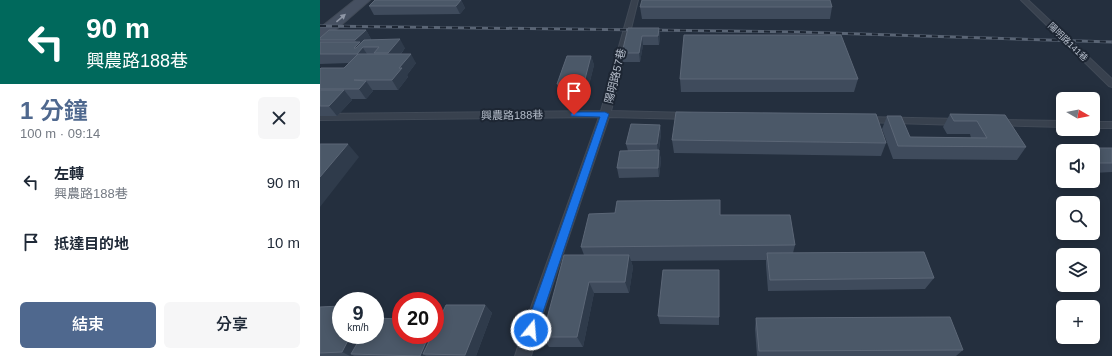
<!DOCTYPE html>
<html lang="zh-TW">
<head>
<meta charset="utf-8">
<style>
  body { margin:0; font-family:Helvetica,"Noto Sans TC",sans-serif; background:#f6f6f7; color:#1f2937; height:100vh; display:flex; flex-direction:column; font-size:15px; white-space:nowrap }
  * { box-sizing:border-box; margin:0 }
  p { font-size:13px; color:#747a83 }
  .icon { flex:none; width:22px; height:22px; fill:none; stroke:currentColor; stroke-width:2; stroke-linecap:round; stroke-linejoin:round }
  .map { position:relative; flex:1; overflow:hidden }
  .details { display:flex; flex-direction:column; background:#fff; width:320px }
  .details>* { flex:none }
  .guide { background:#00695c; color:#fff; overflow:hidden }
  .needle { width:26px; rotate:99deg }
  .controls { position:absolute; left:736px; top:92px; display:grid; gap:8px }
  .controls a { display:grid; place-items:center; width:44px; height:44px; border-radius:6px; background:#fff; box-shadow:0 2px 10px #0003; font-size:20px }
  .speed { position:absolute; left:12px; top:292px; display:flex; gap:8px; font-size:20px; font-weight:700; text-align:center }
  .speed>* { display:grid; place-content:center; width:52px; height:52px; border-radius:50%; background:#fff; box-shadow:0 2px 10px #0003; line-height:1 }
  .speed small { font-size:10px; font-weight:400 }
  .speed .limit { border:6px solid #d22; background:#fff; color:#111 }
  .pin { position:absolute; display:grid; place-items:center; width:34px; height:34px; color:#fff; margin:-41px -17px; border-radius:50% 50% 50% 0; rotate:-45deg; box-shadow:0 0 4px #0007 }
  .pin .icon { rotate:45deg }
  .me { position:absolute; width:44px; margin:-22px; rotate:17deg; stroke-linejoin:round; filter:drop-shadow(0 0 3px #0008) }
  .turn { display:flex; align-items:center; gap:14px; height:84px; padding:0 20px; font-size:18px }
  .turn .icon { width:52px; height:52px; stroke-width:2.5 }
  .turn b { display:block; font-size:28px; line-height:34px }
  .round { display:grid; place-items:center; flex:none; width:42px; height:42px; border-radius:6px; background:#f6f6f7 }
  .head { display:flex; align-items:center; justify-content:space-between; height:68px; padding:0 20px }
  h1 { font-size:24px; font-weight:600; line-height:30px; color:#4f688e }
  .cta { display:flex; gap:8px; margin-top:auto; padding:8px 20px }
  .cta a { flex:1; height:46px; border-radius:6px; background:#4f688e; color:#fff; font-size:16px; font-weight:600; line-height:46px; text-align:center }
  .cta a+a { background:#f6f6f7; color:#1f2937 }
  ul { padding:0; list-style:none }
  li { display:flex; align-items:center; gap:12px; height:60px; padding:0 20px }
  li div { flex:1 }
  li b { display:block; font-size:15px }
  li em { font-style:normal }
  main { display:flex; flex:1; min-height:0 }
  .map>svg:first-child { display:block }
</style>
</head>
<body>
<main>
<section class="details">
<div class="guide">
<div class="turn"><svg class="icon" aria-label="left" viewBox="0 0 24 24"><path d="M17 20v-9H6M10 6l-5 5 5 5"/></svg><div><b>90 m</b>興農路188巷</div></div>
</div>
<div class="head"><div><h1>1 分鐘</h1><p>100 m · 09:14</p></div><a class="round"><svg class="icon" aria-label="close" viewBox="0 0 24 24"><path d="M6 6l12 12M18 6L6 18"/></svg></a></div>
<ul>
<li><svg class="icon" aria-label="left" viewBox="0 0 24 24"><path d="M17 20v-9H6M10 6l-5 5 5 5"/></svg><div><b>左轉</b><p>興農路188巷</p></div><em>90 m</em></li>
<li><svg class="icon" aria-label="arrive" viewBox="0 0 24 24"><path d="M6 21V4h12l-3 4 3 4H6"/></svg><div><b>抵達目的地</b></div><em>10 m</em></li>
</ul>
<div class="cta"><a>結束</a><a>分享</a></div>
</section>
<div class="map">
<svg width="792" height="356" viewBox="0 0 792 356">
  <rect width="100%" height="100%" fill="#242f3e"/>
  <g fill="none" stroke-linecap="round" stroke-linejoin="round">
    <defs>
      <g id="service">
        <polygon points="312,0 318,0 291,111 370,113 375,116 370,119 289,117 222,316 211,356 195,356 208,316 279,117 0,120 0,114 281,111"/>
        <polygon points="701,0 708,0 792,79 792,87 789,86"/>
        <polygon points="544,117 640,119 645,122 640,125 541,122 539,120"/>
        <polygon points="676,120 743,121 743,127 673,125 671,123 673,121"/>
        <rect x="773" y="122" width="19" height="6"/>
      </g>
      <polygon id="secondary" points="35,0 50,0 5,39 0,41 0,28"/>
    </defs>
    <!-- service casing -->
    <use href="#service" stroke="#414a57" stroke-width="2"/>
    <!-- secondary casing -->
    <use href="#secondary" stroke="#414a57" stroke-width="2"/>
    <!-- service -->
    <use href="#service" fill="#38414e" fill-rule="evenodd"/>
    <!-- secondary -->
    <use href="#secondary" fill="#465061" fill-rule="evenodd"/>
    <defs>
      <polyline id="rail" points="0,26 478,32 792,42"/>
    </defs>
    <!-- rail casing -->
    <use href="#rail" stroke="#5a6575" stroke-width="3"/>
    <!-- rail -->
    <use href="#rail" stroke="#1d2633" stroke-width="2" stroke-dasharray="6" stroke-linecap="butt"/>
  </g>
  <!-- wall -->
  <g fill="#3f4b5c">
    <polygon points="141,0 145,8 140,14 54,15 49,6"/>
    <polygon points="320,7 512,7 510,19 322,19"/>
    <polygon points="308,28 339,28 340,37 339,45 323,45 320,62 303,62 302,53"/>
    <polygon points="46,30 51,39 51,40 85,48 81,54 96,63 87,75 88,77 78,90 52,90 53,91 46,99 31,99 32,100 17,116 0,116 0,69 24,68 29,63 0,64 0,38"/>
    <polygon points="271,56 274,65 267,93 240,94 237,84"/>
    <polygon points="360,79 538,79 534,92 361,92"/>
    <polygon points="630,114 685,115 706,147 697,160 573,159 562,129 567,116 590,137 651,138 650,134 627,134 623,127"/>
    <polygon points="340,125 341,134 339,150 341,160 339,177 299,178 297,168 308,151 306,144"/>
    <polygon points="352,140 566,143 561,156 354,153"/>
    <polygon points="762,148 792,148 792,172 773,173 773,151 760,151"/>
    <polygon points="400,215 475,245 473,253 614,278 605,289 448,291 446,265 446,260 311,261 313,267 309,293 274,293 263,347 229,347 222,337 264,255 261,247"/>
    <polygon points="399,270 399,325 340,324 338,316"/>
    <polygon points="165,305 172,313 156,356 0,356 0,307 55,335 55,311 61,316 60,319 116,321 118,322"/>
    <polygon points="436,318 643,350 636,356 437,356 435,329"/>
  </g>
  <!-- shaded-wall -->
  <g fill="#2f3b4b">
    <polygon points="141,0 145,8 140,14 136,6"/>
    <polygon points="339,28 340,37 339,45 338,36"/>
    <polygon points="46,30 51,39 43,48 49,57 43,63 37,54 34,48 38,44 35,40"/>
    <polygon points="322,36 323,45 320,62 319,53"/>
    <polygon points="80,39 85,48 74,62 68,53"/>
    <polygon points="91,54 96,63 87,75 88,77 78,90 72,80 79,68"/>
    <polygon points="271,56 274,65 267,93 264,83"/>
    <polygon points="46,81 53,91 46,99 39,89"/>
    <polygon points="24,90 32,100 17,116 9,106"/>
    <polygon points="340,125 341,134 338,154 337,144"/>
    <polygon points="28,144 39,157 0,207 0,177"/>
    <polygon points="339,150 341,160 339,177 338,168"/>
    <polygon points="309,255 313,267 309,293 305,282"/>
    <polygon points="269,282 274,293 263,347 257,337"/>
    <polygon points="165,305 172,313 156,356 146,356 145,355"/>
    <polygon points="55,311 61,316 55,328"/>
    <polygon points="116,321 125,328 103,354 106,356 100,356 109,335 115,335 115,323"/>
    <polygon points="31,335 52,335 31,354 34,356 30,356 22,352"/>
  </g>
  <!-- building -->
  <g fill="#4b5868" stroke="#5c6777">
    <polygon points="55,0 141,0 136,6 49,6"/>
    <polygon points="322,0 510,0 512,7 320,7"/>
    <polygon points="308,28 339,28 338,36 322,36 319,53 302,53"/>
    <polygon points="9,30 46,30 35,40 0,40 0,38"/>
    <polygon points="364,35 521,35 538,79 360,79"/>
    <polygon points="80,39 68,53 54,53 59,47 43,47 37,54 0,54 0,42 40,42 34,48 36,48 44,40"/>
    <polygon points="38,54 91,54 79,68 82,68 72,80 34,80 46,81 39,89 0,89 0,69 1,68 24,68"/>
    <polygon points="247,56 271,56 264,83 237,84"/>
    <polygon points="0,90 24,90 9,106 0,106"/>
    <polygon points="356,112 556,114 566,143 352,140"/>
    <polygon points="630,114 685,115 706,147 578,146 567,116 581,116 590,137 667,138 657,121 634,121"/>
    <polygon points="311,124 340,125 337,144 306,144"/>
    <polygon points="0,144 28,144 0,177"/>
    <polygon points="762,148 792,148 792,163 775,163 773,161 773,151 764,151"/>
    <polygon points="339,150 338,168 297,168 300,151"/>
    <polygon points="400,200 400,215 470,215 475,245 261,247 269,214 295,213 297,201"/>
    <polygon points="604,252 614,278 450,280 447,253"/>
    <polygon points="244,255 309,255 305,282 269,282 257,337 222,337"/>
    <polygon points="343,270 399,270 399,317 338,316"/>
    <polygon points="126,305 165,305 145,355 103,354 112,335 115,335 115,328"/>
    <polygon points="21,306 21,335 31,335 22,352 0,353 0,307"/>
    <polygon points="630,317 643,350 439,351 436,318"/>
    <polygon points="55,318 81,319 81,335 109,335 100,356 31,354 42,335 55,335"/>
  </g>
  <!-- one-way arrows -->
  <defs><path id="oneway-solid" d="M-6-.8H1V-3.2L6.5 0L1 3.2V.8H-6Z"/></defs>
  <use fill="#8e96a5" href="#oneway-solid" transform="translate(21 18) rotate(-40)"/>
  <!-- route -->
  <polygon fill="#1a73e8" stroke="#114b97" points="254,112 285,112 289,114 217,330 215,334 211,335 207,334 205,330 280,117 251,116 251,113"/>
  <g text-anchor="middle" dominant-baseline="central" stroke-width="4" stroke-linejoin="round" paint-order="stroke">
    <!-- far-street labels -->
    <g font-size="9" fill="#b4bcc9" stroke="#1d2633">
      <text transform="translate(748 42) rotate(44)">陽明路141巷</text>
    </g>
    <!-- street labels -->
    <g font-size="11" fill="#b4bcc9" stroke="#1d2633">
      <text transform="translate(295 76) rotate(-76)">陽明路57巷</text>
      <text transform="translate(192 115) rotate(-1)">興農路188巷</text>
    </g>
  </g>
</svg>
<div class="controls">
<a><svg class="needle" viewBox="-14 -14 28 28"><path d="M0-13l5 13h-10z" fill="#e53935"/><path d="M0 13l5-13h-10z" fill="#747a83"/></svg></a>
<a><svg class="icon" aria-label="sound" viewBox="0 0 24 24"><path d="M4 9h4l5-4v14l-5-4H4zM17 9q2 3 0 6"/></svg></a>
<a><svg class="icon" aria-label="search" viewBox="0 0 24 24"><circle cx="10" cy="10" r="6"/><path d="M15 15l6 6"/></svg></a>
<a><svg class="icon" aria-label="layers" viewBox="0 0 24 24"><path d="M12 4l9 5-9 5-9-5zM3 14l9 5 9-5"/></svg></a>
<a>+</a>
</div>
<div class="speed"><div>9<small>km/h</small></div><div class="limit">20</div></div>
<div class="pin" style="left:254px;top:115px;background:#d93025"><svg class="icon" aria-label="arrive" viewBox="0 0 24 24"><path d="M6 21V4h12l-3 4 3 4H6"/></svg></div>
<svg class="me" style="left:211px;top:330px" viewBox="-20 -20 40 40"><circle r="17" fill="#1a73e8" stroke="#fff" stroke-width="3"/><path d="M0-11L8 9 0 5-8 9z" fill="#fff"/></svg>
</div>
</main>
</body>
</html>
